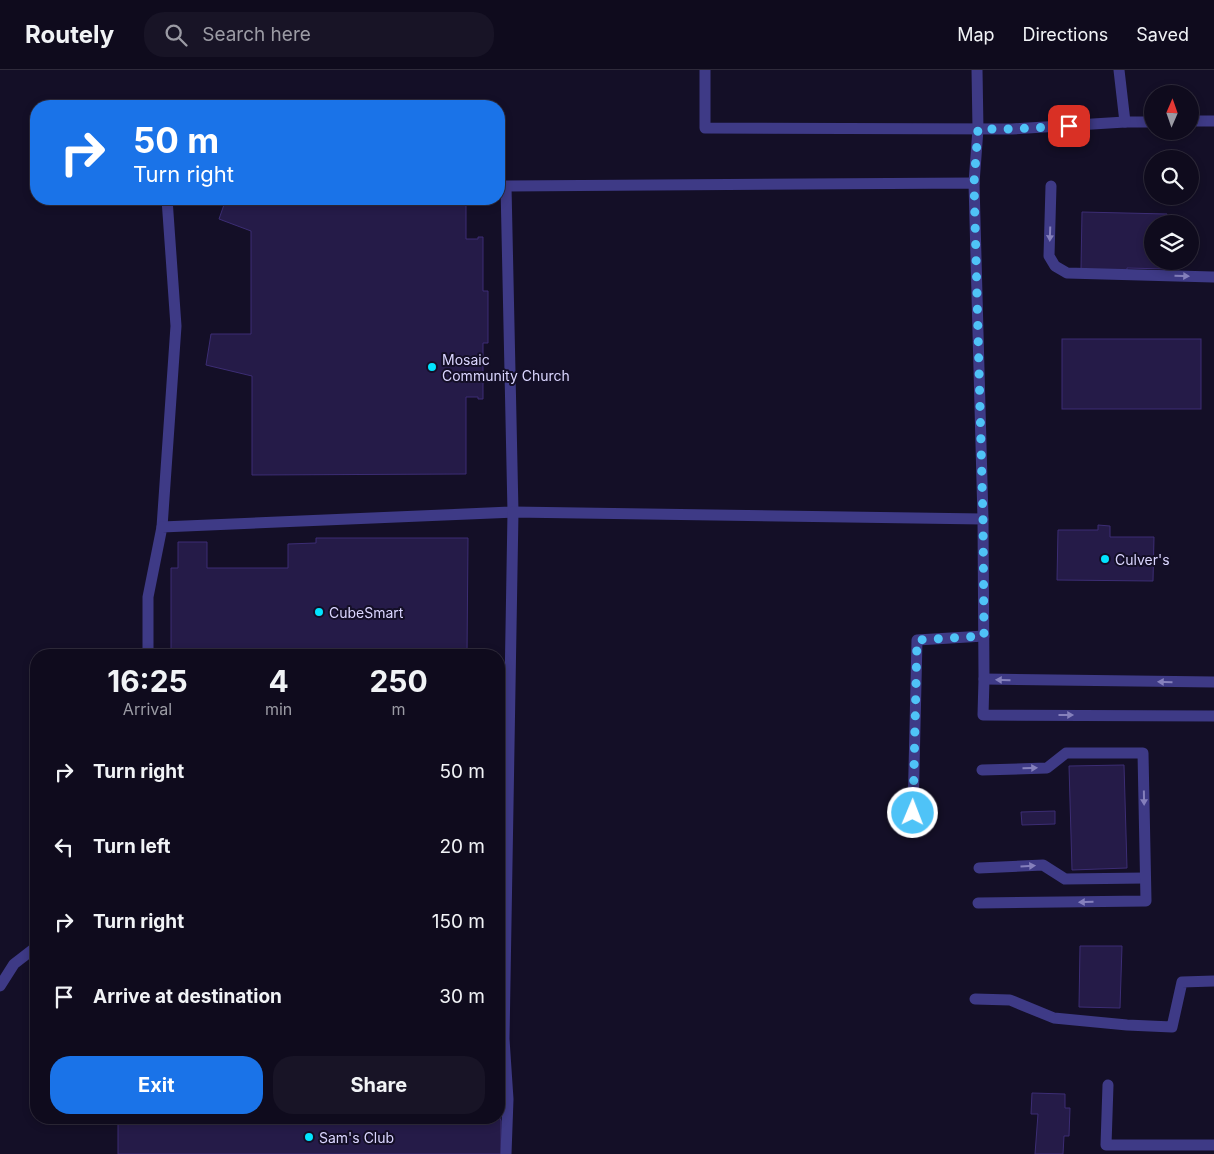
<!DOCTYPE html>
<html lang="en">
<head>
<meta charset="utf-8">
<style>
  body { margin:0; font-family:Inter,sans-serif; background:#181426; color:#f1f3f6; height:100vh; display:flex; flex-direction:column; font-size:19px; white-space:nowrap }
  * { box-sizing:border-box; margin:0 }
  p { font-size:16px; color:#9b9ba4 }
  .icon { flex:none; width:28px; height:28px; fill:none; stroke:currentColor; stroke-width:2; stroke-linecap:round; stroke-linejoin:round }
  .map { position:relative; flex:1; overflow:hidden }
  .panel { position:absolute; left:30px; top:579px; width:475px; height:475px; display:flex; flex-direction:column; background:#0f0b1d; border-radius:20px; box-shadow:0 2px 8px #0003,0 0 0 1px #2f2b3b }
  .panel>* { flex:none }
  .guide { position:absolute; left:30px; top:30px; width:475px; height:105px; border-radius:20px; box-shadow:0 2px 8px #0003,0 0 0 1px #2f2b3b; background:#1a73e8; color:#fff; overflow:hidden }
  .needle { width:32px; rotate:2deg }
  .buttons { position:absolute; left:1144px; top:15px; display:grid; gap:10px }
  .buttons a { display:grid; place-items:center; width:55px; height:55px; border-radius:50%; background:#0f0b1d; box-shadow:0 2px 8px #0003,0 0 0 1px #2f2b3b; font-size:25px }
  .pin { position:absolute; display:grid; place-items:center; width:42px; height:42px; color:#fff; margin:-21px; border-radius:10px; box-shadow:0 2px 8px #0006 }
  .me { position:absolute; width:55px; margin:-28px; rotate:1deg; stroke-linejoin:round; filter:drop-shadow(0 0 4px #0008) }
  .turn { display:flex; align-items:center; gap:18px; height:105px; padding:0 20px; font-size:22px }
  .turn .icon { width:65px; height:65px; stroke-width:2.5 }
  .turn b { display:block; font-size:35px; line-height:42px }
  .eta { display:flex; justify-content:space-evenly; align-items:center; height:85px; text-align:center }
  .eta b { font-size:30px; font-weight:700; line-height:35px }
  .button { display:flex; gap:10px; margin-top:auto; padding:10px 20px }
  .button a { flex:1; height:58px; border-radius:20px; background:#1a73e8; color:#fff; font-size:20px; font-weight:700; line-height:58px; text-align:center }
  .button a+a { background:#181426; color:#f1f3f6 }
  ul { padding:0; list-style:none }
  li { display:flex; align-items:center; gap:15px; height:75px; padding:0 20px }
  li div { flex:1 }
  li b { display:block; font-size:19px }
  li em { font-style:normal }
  header { display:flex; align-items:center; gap:30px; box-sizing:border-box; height:70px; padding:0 25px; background:#0f0b1d; border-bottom:1px solid #2f2b3b }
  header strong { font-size:24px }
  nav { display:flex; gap:28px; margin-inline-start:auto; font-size:18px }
  .search { width:350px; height:45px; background:#181426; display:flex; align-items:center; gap:12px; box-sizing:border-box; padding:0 18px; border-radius:20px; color:#9b9ba4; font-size:19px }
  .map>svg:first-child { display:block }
</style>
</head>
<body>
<header>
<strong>Routely</strong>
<div class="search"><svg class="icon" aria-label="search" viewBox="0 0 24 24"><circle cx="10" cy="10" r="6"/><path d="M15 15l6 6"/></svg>Search here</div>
<nav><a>Map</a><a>Directions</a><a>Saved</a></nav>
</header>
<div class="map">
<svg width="1214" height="1084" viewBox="0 0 1214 1084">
  <rect width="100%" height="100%" fill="#140f27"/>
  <!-- building -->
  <g fill="#251b48" stroke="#3c2d74">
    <polygon points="226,129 466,129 466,169 478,169 478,167 483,167 483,221 488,221 488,273 483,273 483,329 478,329 478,327 466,327 466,404 252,405 252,306 206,295 211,264 251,264 251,161 219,149"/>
    <polygon points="1082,142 1167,144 1167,154 1152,154 1152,191 1166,191 1166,199 1127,198 1127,203 1081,199"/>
    <rect x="1062" y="269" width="139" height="70"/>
    <polygon points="1098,455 1110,456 1110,467 1154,467 1153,511 1057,510 1058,460 1098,460"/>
    <polygon points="316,468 468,468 467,585 171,585 171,498 178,498 178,472 207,472 207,498 288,498 288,474 316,473"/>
    <polygon points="1124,695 1127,798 1072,800 1069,696"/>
    <polygon points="1055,741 1055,754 1022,755 1021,742"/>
    <polygon points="1080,876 1122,876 1120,938 1079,937"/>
    <polygon points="1032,1023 1065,1024 1065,1038 1070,1038 1069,1066 1064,1066 1063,1084 1035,1084 1038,1044 1031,1044"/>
    <polygon points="499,1046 501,1051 501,1084 118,1084 118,1049 39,1049 39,1048 499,1048"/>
  </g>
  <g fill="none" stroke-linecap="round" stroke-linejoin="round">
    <!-- service -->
    <g stroke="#3e3a86" stroke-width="11">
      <polyline points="705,0 705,58 1012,59 1125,52 1152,52"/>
      <polyline points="1119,0 1125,52"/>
      <polyline points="1190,51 1214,51"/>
      <polyline points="974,113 978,59 977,0"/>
      <polyline points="1051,116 1049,186 1055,196 1067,203 1213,207"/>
      <polyline points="162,457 176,256 167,129"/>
      <polyline points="148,585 148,527 162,457 513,442 506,116 974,113 983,449"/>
      <polyline points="984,609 1214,612"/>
      <polyline points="913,743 917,570 984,566"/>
      <polyline points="979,798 1043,795 1065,809 1145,808"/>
      <polyline points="978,833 1146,831 1143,683 1066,683 1047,698 982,700"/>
      <polyline points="0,916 14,894 36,877"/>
      <polyline points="975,929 1010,930 1054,948 1127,955 1172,957 1182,912 1214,911"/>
      <polyline points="1108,1015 1106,1075 1214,1075"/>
      <polyline points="506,1084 508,1029 504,969 513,442 983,449 984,609 983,645 1214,646"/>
    </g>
  </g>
  <!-- one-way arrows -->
  <defs><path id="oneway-solid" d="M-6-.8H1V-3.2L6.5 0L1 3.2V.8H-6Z" transform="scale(1.25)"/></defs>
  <g fill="#8580bc">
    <use href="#oneway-solid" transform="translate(1050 164) rotate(92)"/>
    <use href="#oneway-solid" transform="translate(1182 206) rotate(2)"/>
    <use href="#oneway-solid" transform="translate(1003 610) rotate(-179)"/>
    <use href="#oneway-solid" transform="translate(1165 612) rotate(-179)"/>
    <use href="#oneway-solid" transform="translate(1066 645)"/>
    <use href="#oneway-solid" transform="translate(1030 698) rotate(-2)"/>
    <use href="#oneway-solid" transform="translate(1144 728) rotate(89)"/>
    <use href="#oneway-solid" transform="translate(1028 796) rotate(-3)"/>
    <use href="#oneway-solid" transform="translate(1086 832) rotate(179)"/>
  </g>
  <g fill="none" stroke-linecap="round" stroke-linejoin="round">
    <!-- route -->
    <polyline stroke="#4fc3f7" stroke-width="9" stroke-dasharray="0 16.2" points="913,743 917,570 984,566 983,449 974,113 978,59 1012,59 1069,56"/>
  </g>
  <!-- markers -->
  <g fill="#02e4ff" stroke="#140f27" stroke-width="2">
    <circle cx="432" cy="297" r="5"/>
    <circle cx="1105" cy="489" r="5"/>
    <circle cx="319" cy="542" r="5"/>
    <circle cx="309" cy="1067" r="5"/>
  </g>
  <g text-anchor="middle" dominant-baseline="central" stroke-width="4" stroke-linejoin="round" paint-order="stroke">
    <!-- poi labels -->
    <g font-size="14" fill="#dbd6ff" stroke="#140f27" text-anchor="start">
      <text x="442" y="289">Mosaic<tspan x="442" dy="16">Community Church</tspan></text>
      <text x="1115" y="489">Culver's</text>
      <text x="329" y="542">CubeSmart</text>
      <text x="319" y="1067">Sam's Club</text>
    </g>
  </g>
</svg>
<div class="buttons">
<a><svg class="needle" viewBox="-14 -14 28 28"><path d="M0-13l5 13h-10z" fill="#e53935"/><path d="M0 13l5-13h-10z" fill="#9b9ba4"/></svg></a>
<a><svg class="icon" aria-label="search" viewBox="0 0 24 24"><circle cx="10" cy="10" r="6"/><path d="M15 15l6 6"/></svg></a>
<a><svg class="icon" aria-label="layers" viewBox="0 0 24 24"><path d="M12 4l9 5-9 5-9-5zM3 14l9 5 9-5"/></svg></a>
</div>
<div class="pin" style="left:1069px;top:56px;background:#d93025"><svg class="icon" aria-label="arrive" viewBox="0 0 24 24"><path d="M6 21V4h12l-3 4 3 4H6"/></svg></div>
<svg class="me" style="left:913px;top:743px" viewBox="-20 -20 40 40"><circle r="17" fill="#4fc3f7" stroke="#fff" stroke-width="3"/><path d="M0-11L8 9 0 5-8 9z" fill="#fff"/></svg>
<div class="guide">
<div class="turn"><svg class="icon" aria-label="right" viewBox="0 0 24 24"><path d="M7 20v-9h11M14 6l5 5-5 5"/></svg><div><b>50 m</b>Turn right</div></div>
</div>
<section class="panel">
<div class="eta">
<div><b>16:25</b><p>Arrival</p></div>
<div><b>4</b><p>min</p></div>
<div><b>250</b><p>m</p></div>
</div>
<ul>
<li><svg class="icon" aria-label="right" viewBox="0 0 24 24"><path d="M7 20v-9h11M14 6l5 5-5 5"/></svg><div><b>Turn right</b></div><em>50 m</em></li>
<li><svg class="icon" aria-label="left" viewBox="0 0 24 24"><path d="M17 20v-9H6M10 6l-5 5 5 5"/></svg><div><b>Turn left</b></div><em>20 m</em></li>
<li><svg class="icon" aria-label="right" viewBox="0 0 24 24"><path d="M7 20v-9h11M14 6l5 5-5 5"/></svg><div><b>Turn right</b></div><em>150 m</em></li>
<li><svg class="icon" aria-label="arrive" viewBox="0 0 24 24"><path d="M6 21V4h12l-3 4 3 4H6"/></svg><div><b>Arrive at destination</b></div><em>30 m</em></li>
</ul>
<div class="button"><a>Exit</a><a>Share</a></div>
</section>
</div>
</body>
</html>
